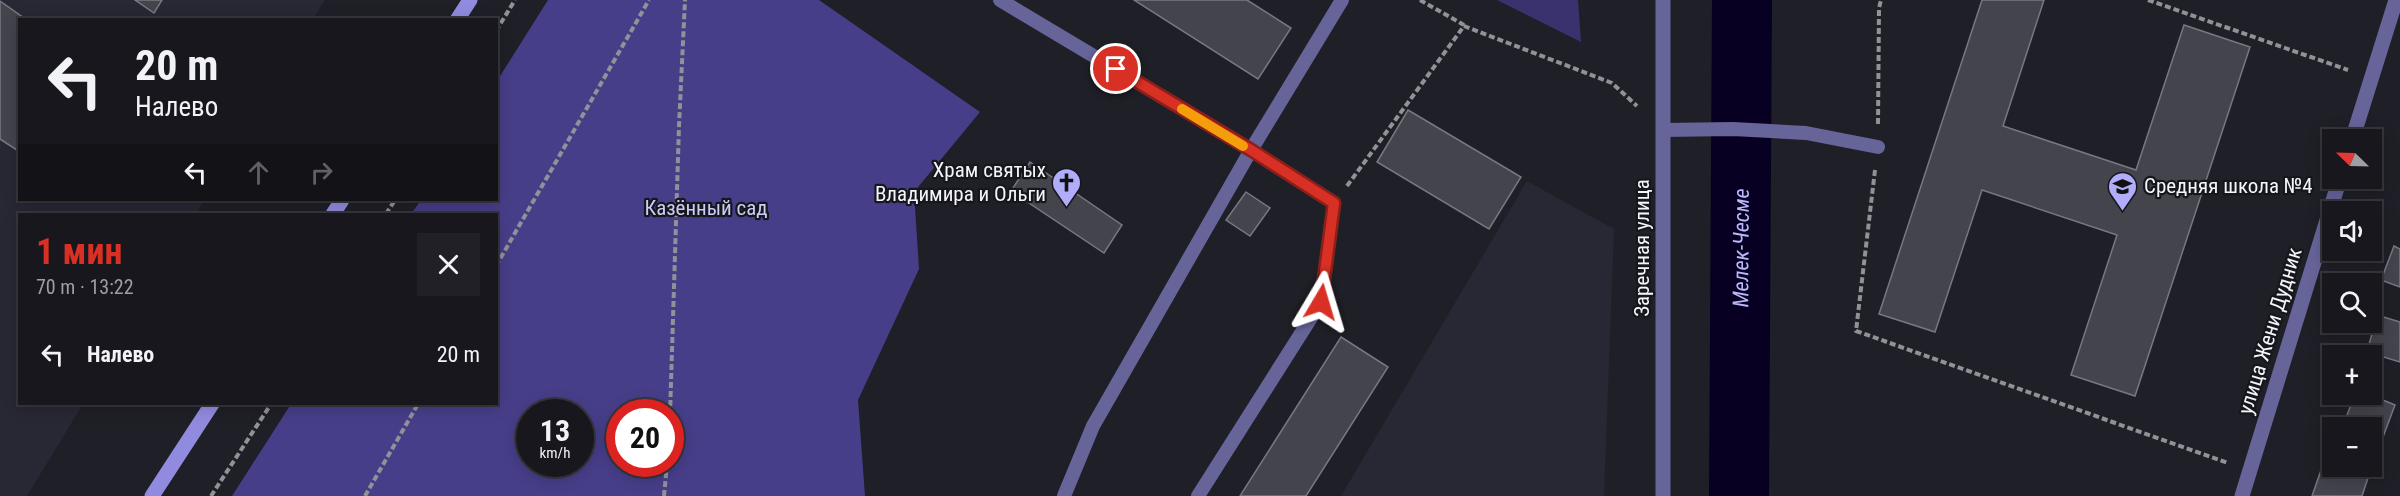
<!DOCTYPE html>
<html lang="ru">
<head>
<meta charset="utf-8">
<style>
  body { margin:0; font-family:"Roboto Condensed",sans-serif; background:#202026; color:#f1f3f6; height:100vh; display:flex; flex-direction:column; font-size:22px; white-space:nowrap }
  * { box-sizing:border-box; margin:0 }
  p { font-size:20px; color:#9e9fa4 }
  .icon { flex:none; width:33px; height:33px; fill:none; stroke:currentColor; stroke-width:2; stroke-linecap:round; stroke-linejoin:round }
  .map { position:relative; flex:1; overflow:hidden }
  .drawer { position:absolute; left:18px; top:213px; width:480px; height:192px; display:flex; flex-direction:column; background:#17171d; border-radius:0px; box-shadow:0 3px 15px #0003,0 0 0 2px #36363b }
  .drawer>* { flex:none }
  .banner { position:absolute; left:18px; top:18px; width:480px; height:183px; border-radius:0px; box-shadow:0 3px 15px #0003,0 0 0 2px #36363b; background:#17171d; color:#f1f3f6; overflow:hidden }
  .needle { width:39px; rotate:293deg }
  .controls { position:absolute; left:2322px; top:129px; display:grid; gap:12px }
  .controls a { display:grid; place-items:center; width:60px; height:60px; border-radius:0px; background:#17171d; box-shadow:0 3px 15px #0003,0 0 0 2px #36363b; font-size:30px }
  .speed { position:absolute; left:516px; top:399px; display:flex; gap:12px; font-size:30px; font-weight:700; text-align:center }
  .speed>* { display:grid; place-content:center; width:78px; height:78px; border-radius:50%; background:#17171d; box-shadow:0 3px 15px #0003,0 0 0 2px #36363b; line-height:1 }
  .speed small { font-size:15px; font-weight:400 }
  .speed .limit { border:9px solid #d22; background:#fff; color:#111 }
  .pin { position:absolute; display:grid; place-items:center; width:51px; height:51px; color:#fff; margin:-26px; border:3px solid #fff; border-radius:50%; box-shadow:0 2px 6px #0007 }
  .me { position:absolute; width:66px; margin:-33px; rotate:7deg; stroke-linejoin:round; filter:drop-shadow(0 0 4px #0008) }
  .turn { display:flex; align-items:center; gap:21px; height:126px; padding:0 18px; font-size:27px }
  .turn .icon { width:78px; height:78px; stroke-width:2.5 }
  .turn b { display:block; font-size:42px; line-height:51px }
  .lanes { display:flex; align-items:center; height:57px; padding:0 18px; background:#0003; justify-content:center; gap:30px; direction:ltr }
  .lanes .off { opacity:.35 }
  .round { display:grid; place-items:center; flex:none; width:63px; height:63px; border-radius:0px; background:#202026 }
  .headline { display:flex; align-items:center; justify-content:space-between; height:102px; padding:0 18px }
  h1 { font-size:36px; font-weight:700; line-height:45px; color:#d93025 }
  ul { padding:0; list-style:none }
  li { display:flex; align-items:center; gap:18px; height:78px; padding:0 18px }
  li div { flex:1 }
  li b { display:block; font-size:22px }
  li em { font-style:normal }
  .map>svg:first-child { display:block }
</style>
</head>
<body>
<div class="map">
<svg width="2400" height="496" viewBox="0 0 2400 496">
  <rect width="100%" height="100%" fill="#1f1f27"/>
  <!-- built -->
  <g fill="#282835">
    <polygon points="0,0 325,0 313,19 20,20 20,200 205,200 196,214 20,214 20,404 83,404 27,496 0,496"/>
    <polygon points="1527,181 1614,229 1604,496 1341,496"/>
  </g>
  <!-- green -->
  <polygon fill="#39326e" points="1497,0 1578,0 1581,42"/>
  <!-- forest -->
  <path fill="#473e89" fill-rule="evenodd" d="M548,0H819L980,112L914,192L919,269L858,400L865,496H232L291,404H496V214H411L421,200H496L497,81ZM530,412H580V464H530ZM670,412V464H620V412Z"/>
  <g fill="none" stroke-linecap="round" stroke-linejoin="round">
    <!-- river -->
    <path stroke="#070022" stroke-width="60" id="s1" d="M1739,496L1742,0"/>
  </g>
  <!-- building -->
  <g fill="#44444d" stroke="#787882" stroke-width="1.5">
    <polygon points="135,0 162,0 154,13"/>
    <polygon points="1134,0 1247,0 1291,28 1258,79"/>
    <polygon points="1982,0 2044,0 2003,126 2136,170 2184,25 2250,47 2135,396 2071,375 2117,235 1982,190 1935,332 1879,314"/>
    <polygon points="0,1 27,20 20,20 20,152 0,139"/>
    <polygon points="1408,110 1521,177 1489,229 1377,162"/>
    <polygon points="1030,162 1122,225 1104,253 1011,191"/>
    <polygon points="1246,192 1270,208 1250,236 1226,220"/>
    <polygon points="2394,246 2400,249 2400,287 2381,280"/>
    <polygon points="2377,315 2400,322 2400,362 2367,352"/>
    <polygon points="1341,337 1388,367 1306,496 1240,496"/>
    <polygon points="2355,394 2368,394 2395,405 2383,437 2372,433 2372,428 2357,428 2344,423"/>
    <polygon points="2327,453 2332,456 2332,466 2364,466 2371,469 2362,496 2312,496"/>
  </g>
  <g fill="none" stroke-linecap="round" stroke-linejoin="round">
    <!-- path -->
    <g stroke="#919198" stroke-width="4" stroke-dasharray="6 3" stroke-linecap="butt">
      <polyline points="1420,0 1464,25"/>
      <polyline points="2148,0 2348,70"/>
      <polyline points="496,31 515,0"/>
      <polyline points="1878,124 1879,8 1881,0"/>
      <polyline points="1875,170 1856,331 2228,463"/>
      <polyline points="1347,186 1464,26 1612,83 1637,106"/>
      <polyline points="386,214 395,200"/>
      <polyline points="496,266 649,0"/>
      <polyline points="670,415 679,126 685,0"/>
      <polyline points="211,496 271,404"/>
      <polyline points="365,496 418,404"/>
      <polyline points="664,496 667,464"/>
    </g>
    <!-- service -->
    <g stroke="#676499" stroke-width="14">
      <polyline points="1000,0 1251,150 1334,203 1321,302 1198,496"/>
      <polyline points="1664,130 1733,129 1806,133 1878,147"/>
      <polyline points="1064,496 1093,426 1251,150 1342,0"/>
    </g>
    <!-- minor -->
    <g stroke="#676499" stroke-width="15">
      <polyline points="2352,140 2396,0"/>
      <polyline points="1663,496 1663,0"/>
      <polyline points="2242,496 2340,178"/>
    </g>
    <!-- secondary -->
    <g stroke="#918bdf" stroke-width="15">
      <polyline points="457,20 470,0"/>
      <polyline points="333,214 342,200"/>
      <polyline points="152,496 212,404"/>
    </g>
  </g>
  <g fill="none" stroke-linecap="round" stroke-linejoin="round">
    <defs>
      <polyline id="route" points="1116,69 1251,150 1334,203 1321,302"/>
    </defs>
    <!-- route casing -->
    <use href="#route" stroke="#8d1f18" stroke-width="15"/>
    <!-- route -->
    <use href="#route" stroke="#d93025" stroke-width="10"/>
    <!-- slow -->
    <polyline stroke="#f59e0b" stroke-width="10" points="1182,109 1243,146"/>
  </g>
  <!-- icons -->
  <defs>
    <symbol id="church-pin" viewBox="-11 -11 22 30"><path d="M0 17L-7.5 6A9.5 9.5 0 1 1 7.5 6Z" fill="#b1adfa" stroke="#16161d"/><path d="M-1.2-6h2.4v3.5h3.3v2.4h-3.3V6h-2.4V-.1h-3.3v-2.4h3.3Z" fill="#111"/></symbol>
    <symbol id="school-pin" viewBox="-11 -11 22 30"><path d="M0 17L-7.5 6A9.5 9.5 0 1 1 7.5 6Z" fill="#b1adfa" stroke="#16161d"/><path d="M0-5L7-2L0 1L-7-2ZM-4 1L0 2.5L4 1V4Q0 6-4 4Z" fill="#111"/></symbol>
  </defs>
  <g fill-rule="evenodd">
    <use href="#church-pin" x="1050" y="166" width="33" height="45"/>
    <use href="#school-pin" x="2106" y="170" width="33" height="45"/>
  </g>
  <g text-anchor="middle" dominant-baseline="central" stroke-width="4.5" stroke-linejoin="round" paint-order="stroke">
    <!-- poi labels -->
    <g font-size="21" fill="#f4f4f9" stroke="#16161d" text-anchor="end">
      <text x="1046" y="170">Храм святых<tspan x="1046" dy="24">Владимира и Ольги</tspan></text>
      <text x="2144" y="186" text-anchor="start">Средняя школа №4</text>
    </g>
    <!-- park labels -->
    <g font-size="21" fill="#cdccf8" stroke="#16161d">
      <text x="706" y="208">Казённый сад</text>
    </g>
    <!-- street labels -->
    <g font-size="21" fill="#f4f4f9" stroke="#16161d">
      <text transform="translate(1642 248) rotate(-90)">Заречная улица</text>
      <text transform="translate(2270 331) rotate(-73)">улица Жени Дудник</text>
    </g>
    <!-- water labels -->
    <g font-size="22" font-style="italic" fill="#bbb9fa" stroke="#16161d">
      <text stroke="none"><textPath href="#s1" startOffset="248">Мелек-Чесме</textPath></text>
    </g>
  </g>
</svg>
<div class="controls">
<a><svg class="needle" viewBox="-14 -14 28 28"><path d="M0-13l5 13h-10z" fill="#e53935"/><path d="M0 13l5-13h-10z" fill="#9e9fa4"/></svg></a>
<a><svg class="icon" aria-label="sound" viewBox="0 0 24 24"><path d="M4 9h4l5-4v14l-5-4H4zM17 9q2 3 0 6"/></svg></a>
<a><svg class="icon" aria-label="search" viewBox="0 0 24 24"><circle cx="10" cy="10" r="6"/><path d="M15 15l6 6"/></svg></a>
<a>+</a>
<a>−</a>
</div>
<div class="speed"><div>13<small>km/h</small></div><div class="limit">20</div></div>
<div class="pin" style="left:1116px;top:69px;background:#d93025"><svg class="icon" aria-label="arrive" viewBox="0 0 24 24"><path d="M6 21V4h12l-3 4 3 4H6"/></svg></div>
<svg class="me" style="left:1321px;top:302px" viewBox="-20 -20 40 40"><path d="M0-17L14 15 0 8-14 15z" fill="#d93025" stroke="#fff" stroke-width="4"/></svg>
<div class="banner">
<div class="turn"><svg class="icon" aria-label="left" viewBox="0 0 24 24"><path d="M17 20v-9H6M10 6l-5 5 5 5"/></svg><div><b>20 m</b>Налево</div></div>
<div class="lanes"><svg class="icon" aria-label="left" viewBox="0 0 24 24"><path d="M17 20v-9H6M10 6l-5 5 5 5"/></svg><svg class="icon off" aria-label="ahead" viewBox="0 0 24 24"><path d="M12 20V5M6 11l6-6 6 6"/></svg><svg class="icon off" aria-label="right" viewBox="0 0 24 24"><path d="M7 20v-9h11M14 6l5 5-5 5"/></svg></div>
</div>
<section class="drawer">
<div class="headline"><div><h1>1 мин</h1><p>70 m · 13:22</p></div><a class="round"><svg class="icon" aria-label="close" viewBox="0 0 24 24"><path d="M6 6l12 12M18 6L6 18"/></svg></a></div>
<ul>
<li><svg class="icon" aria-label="left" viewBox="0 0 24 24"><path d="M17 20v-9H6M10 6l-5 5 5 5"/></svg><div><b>Налево</b></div><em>20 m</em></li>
</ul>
</section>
</div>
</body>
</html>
